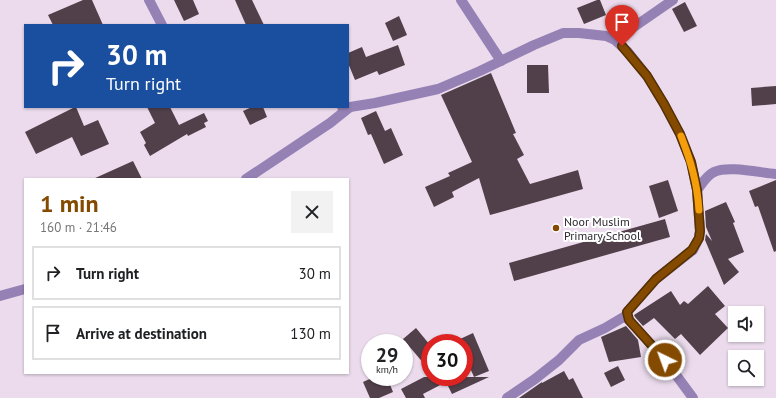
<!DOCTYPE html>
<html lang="en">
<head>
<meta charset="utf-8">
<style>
  body { margin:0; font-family:"PT Sans",sans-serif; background:#f2f2f2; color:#202124; height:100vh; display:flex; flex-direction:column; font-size:15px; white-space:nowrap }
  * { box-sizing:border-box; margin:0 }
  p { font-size:13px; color:#757577 }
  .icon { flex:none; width:22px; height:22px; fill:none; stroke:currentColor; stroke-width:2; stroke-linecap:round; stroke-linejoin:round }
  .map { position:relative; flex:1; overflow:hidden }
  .side { position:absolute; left:24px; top:178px; width:325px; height:196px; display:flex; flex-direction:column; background:#fff; border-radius:0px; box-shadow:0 1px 3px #0004 }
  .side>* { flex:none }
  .hud { position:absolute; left:24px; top:24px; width:325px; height:84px; border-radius:0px; box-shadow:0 1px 3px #0004; background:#1a4fa0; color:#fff; overflow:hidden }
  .fabs { position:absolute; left:728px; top:306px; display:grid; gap:8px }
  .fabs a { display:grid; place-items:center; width:36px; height:36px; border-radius:0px; background:#fff; box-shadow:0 1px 3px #0004; font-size:20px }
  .speed { position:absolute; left:361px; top:334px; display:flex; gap:8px; font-size:20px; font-weight:700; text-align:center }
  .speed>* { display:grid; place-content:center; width:52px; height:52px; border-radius:50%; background:#fff; box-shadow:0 1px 3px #0004; line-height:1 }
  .speed small { font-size:10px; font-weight:400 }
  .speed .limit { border:6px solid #d22; background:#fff; color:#111 }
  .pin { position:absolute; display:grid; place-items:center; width:34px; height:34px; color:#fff; margin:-41px -17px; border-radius:50% 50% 50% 0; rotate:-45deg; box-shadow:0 0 4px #0007 }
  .pin .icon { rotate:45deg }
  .me { position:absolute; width:44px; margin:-22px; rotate:318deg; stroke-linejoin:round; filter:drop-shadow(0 0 3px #0008) }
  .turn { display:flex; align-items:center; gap:14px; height:84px; padding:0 16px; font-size:18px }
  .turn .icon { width:52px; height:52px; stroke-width:2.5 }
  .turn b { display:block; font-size:28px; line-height:34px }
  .round { display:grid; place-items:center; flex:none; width:42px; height:42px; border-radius:0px; background:#f2f2f2 }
  .headline { display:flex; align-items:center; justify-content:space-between; height:68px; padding:0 16px }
  h1 { font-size:24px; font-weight:800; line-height:30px; color:#844a00 }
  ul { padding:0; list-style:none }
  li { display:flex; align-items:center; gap:12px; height:54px; margin:0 8px 6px; padding:0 8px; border:2px solid #e0e0e0; border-radius:0px }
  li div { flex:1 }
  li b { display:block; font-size:15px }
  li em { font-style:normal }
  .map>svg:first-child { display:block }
</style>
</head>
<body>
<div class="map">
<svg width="776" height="398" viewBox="0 0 776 398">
  <rect width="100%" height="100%" fill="#ebdbed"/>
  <!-- building -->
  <g fill="#513f4a">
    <polygon points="83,0 92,0 103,25 53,25 48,15"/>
    <polygon points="174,0 193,0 199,14 184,21"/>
    <polygon points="235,0 252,0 264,25 246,25"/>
    <polygon points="597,0 600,0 606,15 584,24 577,8"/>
    <polygon points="685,2 697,26 684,32 672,9"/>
    <polygon points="399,16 407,35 393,41 385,23"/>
    <polygon points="398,45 405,65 379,75 377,71 355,80 348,63 348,53 362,47 366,57"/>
    <polygon points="527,65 548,65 549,93 527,93"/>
    <polygon points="491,73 516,133 513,134 524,155 517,159 530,184 578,170 583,189 490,215 479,178 452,192 454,197 434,207 425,187 450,176 448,173 472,162 441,95"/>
    <polygon points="776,86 776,104 752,106 751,88"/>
    <polygon points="75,107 76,107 84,126 98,120 109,144 81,156 72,137 36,154 25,132"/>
    <polygon points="147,107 170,107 179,125 204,113 208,121 204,123 206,127 188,136 187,134 150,156 144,145 146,143 140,132 155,123"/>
    <polygon points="252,107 263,107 267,117 250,125 243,111"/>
    <polygon points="376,111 385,131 391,128 403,155 384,164 371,134 368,135 361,118"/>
    <polygon points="133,161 142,179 93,179"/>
    <polygon points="668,180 678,211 659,218 649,186"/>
    <polygon points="776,180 776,251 774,252 758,206 755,207 749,191"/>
    <polygon points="726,202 735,222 733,223 744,252 728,259 739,272 724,285 705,240 706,234 712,241 706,227 705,211"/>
    <polygon points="665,219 670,237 514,281 509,263"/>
    <polygon points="708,286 725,306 715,314 728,328 700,355 681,334 675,339 654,318 643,326 635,317 634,315 671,291 680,305 684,301 688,304"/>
    <polygon points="626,326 638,340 641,357 609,362 601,337"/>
    <polygon points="416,328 430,345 430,371 403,339"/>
    <polygon points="473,333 489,371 474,377 464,354 464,343 459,343 458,340"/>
    <polygon points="618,366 625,380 611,387 604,373"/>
    <polygon points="564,371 569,380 573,378 583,398 519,398 542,382 542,383"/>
    <polygon points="374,377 387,377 393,392 379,398 370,398 363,382"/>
    <polygon points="424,377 489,377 452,394 446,382 423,394 425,398 406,398 401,389"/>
  </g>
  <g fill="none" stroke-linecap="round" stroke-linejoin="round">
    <!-- minor -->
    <g stroke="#9681b5" stroke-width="10">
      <polyline points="149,0 162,25"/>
      <polyline points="461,0 501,61"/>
      <polyline points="615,40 673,0"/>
      <polyline points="342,107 350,107 375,103 438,89 480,71 534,45 563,33 579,33 606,36 615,40 628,52 647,76 664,104 680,134 691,162 697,190 700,231 699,238 693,250 656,279 627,312 629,320 665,360 693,398"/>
      <polyline points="246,179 330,123 350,107"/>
      <path d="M697,190C702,184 706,176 714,172C728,165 761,173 776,174"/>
      <polyline points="0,296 25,289"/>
      <polyline points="507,398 535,379 559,360 579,340 605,328 627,315"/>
    </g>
  </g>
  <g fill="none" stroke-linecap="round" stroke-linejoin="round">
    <defs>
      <polyline id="route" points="622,46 647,76 664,104 680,134 691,162 697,190 700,231 699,238 692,250 656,279 627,312 629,320 665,360"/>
    </defs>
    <!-- route casing -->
    <use href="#route" stroke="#563000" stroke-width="10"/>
    <!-- route -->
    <use href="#route" stroke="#844a00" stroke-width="7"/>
    <!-- slow -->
    <path stroke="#f59e0b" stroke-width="7" d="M681,136C691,162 697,182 699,210"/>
  </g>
  <!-- markers -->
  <circle fill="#844a00" stroke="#fff" stroke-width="1.5" cx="556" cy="228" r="4"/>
  <g text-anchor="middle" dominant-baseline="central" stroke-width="4" stroke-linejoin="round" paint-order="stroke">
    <!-- poi labels -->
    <g font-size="12" fill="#2e282f" stroke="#fff" text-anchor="start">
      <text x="564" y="221">Noor Muslim<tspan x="564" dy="14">Primary School</tspan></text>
    </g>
  </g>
</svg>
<div class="fabs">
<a><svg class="icon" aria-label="sound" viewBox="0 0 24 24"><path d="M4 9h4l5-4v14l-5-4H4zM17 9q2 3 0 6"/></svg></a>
<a><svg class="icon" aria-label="search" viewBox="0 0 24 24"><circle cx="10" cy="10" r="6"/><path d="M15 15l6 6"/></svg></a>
</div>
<div class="speed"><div>29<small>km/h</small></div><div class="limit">30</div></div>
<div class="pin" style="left:622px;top:46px;background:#d93025"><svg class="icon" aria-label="arrive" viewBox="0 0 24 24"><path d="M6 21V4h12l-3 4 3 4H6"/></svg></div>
<svg class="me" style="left:665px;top:360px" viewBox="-20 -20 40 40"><circle r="17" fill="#844a00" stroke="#fff" stroke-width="3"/><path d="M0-11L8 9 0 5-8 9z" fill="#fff"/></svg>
<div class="hud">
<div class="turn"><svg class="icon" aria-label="right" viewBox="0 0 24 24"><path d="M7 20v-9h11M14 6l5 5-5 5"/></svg><div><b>30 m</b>Turn right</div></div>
</div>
<section class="side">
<div class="headline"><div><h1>1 min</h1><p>160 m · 21:46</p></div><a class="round"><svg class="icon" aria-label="close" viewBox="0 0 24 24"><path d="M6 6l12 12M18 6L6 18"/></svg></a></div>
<ul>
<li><svg class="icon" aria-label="right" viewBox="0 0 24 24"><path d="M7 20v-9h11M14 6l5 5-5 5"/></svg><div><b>Turn right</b></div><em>30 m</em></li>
<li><svg class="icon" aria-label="arrive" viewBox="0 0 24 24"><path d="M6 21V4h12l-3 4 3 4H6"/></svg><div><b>Arrive at destination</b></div><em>130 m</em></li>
</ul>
</section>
</div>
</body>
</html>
